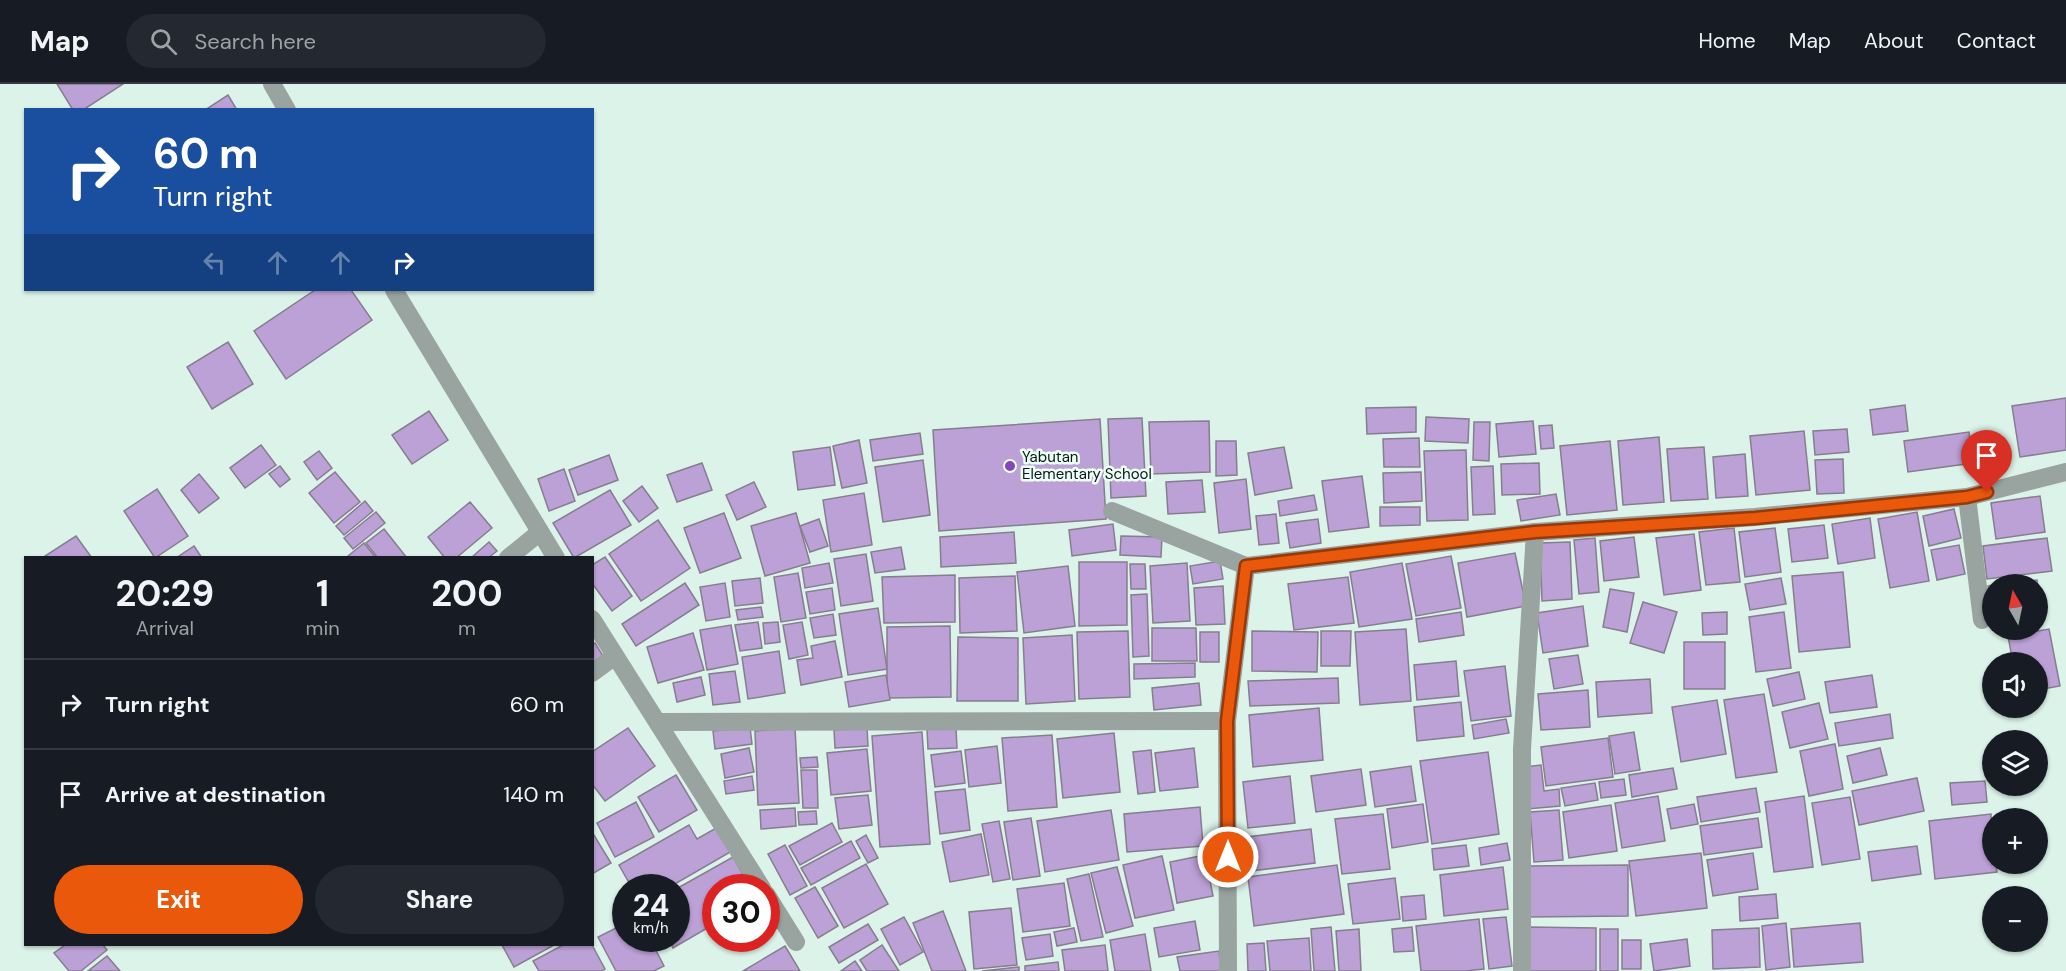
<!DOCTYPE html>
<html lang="en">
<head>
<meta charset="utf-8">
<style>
  body { margin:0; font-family:"DM Sans",sans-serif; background:#242831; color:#f1f3f6; height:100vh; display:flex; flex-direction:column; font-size:22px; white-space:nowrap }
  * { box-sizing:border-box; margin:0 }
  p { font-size:20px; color:#9ea1a6 }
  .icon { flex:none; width:33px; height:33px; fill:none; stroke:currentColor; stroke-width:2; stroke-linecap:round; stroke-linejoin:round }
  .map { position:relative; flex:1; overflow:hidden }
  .panel { position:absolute; left:24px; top:472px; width:570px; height:390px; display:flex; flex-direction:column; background:#171b24; border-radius:0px; box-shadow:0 2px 4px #0004 }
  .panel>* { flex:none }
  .hud { position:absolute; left:24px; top:24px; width:570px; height:183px; border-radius:0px; box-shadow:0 2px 4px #0004; background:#1a4fa0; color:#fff; overflow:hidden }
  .needle { width:39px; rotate:351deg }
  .tools { position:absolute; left:1982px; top:490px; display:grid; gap:12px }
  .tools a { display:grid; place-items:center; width:66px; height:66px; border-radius:50%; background:#171b24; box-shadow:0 2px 4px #0004; font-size:30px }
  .speed { position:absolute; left:612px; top:790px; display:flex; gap:12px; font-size:30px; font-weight:700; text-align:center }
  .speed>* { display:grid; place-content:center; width:78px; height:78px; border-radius:50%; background:#171b24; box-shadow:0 2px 4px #0004; line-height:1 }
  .speed small { font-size:15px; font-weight:400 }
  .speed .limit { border:9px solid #d22; background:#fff; color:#111 }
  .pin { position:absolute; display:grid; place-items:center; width:51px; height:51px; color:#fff; margin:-62px -26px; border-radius:50% 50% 50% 0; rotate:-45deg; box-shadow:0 0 6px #0007 }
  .pin .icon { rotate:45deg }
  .me { position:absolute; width:66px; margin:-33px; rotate:0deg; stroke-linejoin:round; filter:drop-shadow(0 0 4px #0008) }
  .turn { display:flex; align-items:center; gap:21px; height:126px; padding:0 30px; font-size:27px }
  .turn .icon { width:78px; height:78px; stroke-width:2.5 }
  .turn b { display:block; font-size:42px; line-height:51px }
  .lanes { display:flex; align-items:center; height:57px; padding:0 30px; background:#0003; justify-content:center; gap:30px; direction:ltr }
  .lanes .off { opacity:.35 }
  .eta { display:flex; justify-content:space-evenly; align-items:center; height:102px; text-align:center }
  .eta b { font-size:36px; font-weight:700; line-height:42px }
  .button { display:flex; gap:12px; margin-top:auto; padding:12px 30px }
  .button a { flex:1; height:69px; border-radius:36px; background:#ea580c; color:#fff; font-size:24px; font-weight:700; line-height:69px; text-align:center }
  .button a+a { background:#242831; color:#f1f3f6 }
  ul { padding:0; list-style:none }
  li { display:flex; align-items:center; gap:18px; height:90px; padding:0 30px; border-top:2px solid #363941 }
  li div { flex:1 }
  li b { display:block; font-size:22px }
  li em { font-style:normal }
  header { display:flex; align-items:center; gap:36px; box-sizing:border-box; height:84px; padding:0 30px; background:#171b24; border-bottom:2px solid #363941 }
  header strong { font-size:28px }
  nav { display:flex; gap:33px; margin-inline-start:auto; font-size:21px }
  .search { width:420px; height:54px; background:#242831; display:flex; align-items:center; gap:15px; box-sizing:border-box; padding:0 21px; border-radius:33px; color:#9ea1a6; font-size:22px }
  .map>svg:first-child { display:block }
</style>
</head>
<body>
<header>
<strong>Map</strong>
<div class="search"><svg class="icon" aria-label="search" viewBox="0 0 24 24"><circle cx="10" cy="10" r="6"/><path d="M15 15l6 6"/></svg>Search here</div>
<nav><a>Home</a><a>Map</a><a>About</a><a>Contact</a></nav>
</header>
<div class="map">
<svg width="2066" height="887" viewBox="0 0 2066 887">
  <rect width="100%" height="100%" fill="#dbf3e9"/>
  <!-- building -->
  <g fill="#bca1d6" stroke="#867d8f" stroke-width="1.5">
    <polygon points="57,0 123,0 83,26 73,26"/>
    <polygon points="228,11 237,26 205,26"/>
    <polygon points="315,206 351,206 372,236 286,295 254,247"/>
    <polygon points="228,258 253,300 212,325 187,283"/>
    <polygon points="2066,314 2066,366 2020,373 2012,322"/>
    <polygon points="1905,321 1908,347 1873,351 1870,326"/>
    <polygon points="1416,323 1416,348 1367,350 1366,324"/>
    <polygon points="429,327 448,356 412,380 392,351"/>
    <polygon points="1426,333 1469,335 1468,359 1425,357"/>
    <polygon points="1142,334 1146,412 1111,414 1108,335"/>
    <polygon points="1100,335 1106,435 939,447 933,346"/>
    <polygon points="1209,337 1210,388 1151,390 1149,338"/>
    <polygon points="1533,337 1536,370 1499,373 1496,340"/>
    <polygon points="1474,338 1490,338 1489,377 1473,376"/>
    <polygon points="1552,341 1554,364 1541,365 1539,342"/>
    <polygon points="1847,345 1849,368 1815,371 1813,347"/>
    <polygon points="1804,347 1810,406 1756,411 1750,352"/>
    <polygon points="1969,348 1973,379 1908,388 1904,357"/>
    <polygon points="920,349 923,370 873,377 870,356"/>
    <polygon points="1659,353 1664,418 1623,421 1618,357"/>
    <polygon points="1419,354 1420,383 1384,383 1383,355"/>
    <polygon points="859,356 867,399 842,404 833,362"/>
    <polygon points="1216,357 1236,357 1237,391 1216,392"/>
    <polygon points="1610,357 1617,426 1567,431 1560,362"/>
    <polygon points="261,361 276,381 245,404 230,384"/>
    <polygon points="830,363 835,401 798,406 793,368"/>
    <polygon points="1284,363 1292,404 1255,411 1248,369"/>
    <polygon points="1704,363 1708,415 1671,417 1667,365"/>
    <polygon points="1466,366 1468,436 1427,437 1424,367"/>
    <polygon points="319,367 332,384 317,396 304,378"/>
    <polygon points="1745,370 1748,412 1716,414 1713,373"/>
    <polygon points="609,371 618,396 578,411 569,386"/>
    <polygon points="1843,375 1844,409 1817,410 1815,376"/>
    <polygon points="923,376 930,431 883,438 875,383"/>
    <polygon points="702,379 712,406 677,418 667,391"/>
    <polygon points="1539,379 1540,410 1502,411 1501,380"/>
    <polygon points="280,382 290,395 280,403 269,390"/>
    <polygon points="1493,382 1495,430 1473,431 1471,383"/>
    <polygon points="564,385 575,417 549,427 538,395"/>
    <polygon points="335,388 360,418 334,439 309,409"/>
    <polygon points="1421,388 1422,417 1384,419 1383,389"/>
    <polygon points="199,390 219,414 199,429 181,406"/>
    <polygon points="1362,392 1369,443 1329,448 1322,397"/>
    <polygon points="1246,395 1251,445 1219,449 1214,399"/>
    <polygon points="1202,396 1205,428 1168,430 1166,398"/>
    <polygon points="754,398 766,423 737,436 726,411"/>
    <polygon points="642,402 658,424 639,438 623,417"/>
    <polygon points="157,405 188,452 155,474 124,427"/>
    <polygon points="610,406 631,441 574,474 553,439"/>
    <polygon points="864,409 872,461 831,468 823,416"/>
    <polygon points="1556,410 1560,431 1521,437 1517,416"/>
    <polygon points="1314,411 1317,426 1280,432 1278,417"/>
    <polygon points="2040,412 2045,448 1996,455 1991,419"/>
    <polygon points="365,417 373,427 344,451 336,442"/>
    <polygon points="470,418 492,444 456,474 445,474 428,453"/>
    <polygon points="1380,423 1420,423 1420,441 1380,442"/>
    <polygon points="1954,425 1961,454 1929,462 1923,432"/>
    <polygon points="376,428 385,439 353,465 344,454"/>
    <polygon points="1917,428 1929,497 1890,504 1878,435"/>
    <polygon points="724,429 741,474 700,489 684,444"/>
    <polygon points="796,429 810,479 765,492 751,442"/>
    <polygon points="1276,430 1279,459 1259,461 1256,432"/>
    <polygon points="1870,434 1875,474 1838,480 1832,440"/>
    <polygon points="819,435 828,462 810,468 800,442"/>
    <polygon points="1318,435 1321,459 1290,464 1286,439"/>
    <polygon points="658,436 690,484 641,517 609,470"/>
    <polygon points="1113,440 1116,466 1072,472 1069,446"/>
    <polygon points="1824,441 1828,474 1792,478 1788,445"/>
    <polygon points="1734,444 1740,498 1706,501 1699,448"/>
    <polygon points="1775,444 1781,488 1745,493 1739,448"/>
    <polygon points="384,445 407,474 378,474 366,459"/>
    <polygon points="1014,448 1016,479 941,483 940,453"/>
    <polygon points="1694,450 1701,506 1664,511 1656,454"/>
    <polygon points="76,452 92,474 46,474 45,472"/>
    <polygon points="1121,452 1162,453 1161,473 1120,471"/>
    <polygon points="1634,453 1639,493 1604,497 1600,457"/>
    <polygon points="1595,454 1599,508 1579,510 1574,456"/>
    <polygon points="2047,454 2052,487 1987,495 1983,462"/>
    <polygon points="489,458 497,467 488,474 471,474"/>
    <polygon points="1570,458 1572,515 1542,517 1540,459"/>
    <polygon points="364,459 376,474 350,474 348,472"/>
    <polygon points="1959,461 1965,490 1937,496 1931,466"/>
    <polygon points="194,462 202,474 176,474"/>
    <polygon points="901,463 905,485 875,489 871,468"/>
    <polygon points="1515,469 1526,522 1467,533 1458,479"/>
    <polygon points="866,470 873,517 841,522 834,475"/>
    <polygon points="1451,472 1461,524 1416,532 1406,480"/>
    <polygon points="605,473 632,512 612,527 592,499 592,481"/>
    <polygon points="1220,477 1223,495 1193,500 1190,482"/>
    <polygon points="1079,478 1127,478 1127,541 1079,542"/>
    <polygon points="829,479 833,499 805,504 802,484"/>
    <polygon points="1187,479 1190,537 1153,539 1150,482"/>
    <polygon points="1402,479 1412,535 1359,543 1350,488"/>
    <polygon points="1130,480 1145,480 1146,505 1131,505"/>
    <polygon points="1068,482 1075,542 1024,549 1017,488"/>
    <polygon points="1843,488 1850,563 1799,568 1792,492"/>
    <polygon points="798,489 806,534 781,538 774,493"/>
    <polygon points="955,491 955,538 884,539 882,493"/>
    <polygon points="1015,492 1017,547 960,549 959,494"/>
    <polygon points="1348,493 1354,539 1294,546 1288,500"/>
    <polygon points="760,494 763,519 735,522 732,497"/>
    <polygon points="1781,494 1786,520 1750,526 1745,500"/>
    <polygon points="2037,496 2042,538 2037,539 2037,501 1995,501"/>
    <polygon points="685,499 699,521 636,562 622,540"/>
    <polygon points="725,499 730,533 706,537 700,503"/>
    <polygon points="1992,501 1992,538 1988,502"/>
    <polygon points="1223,502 1225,540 1196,541 1194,504"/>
    <polygon points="832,504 835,526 810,530 806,508"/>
    <polygon points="1610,505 1634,509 1627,548 1603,543"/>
    <polygon points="1147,510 1149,572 1133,573 1131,511"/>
    <polygon points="1643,518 1677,528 1664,569 1630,559"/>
    <polygon points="1583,522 1588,562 1543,569 1537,529"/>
    <polygon points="761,523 763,533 738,536 736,526"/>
    <polygon points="878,524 887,585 848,591 839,530"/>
    <polygon points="1461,528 1464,551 1419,558 1416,535"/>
    <polygon points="1727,528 1727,550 1703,551 1702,529"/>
    <polygon points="1784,528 1791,584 1756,588 1749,533"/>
    <polygon points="833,530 836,551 814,554 810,534"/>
    <polygon points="758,538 762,564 740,567 735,541"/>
    <polygon points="778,538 780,558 765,560 763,539"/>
    <polygon points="802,538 808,571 789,575 783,541"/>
    <polygon points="731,541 738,580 707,586 700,546"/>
    <polygon points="950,542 951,613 887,614 887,543"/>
    <polygon points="1152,544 1196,544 1197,577 1152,577"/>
    <polygon points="1406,545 1411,617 1360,621 1355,548"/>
    <polygon points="2049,545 2060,602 2037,606 2037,579 2013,579 2008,552"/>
    <polygon points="1128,547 1130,613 1079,615 1077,548"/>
    <polygon points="1252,547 1318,548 1317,588 1252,587"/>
    <polygon points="1321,547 1351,547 1350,582 1321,582"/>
    <rect x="1200" y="548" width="19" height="30"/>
    <polygon points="693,549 704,586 658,599 647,563"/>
    <polygon points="1072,551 1075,617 1026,620 1023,554"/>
    <polygon points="958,553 1018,554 1018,617 957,617"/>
    <polygon points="835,557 842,593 801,601 797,576 813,574 811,562"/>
    <rect x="1684" y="558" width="41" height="47"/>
    <polygon points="595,559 606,577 592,584 592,561"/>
    <polygon points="779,567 785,609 748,615 742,573"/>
    <polygon points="1578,571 1583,600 1554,605 1549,575"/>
    <polygon points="1456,577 1459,612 1417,616 1414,581"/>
    <polygon points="1195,579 1195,593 1134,595 1134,580"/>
    <polygon points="1505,582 1511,632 1471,637 1464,587"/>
    <polygon points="735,587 740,618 713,621 709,590"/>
    <polygon points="1799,588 1805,615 1773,622 1767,595"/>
    <polygon points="886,591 890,616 849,623 845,598"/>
    <polygon points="1872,591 1877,623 1830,629 1825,598"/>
    <polygon points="701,593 705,611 677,618 673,599"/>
    <polygon points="1338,594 1339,619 1250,622 1248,597"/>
    <polygon points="1650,595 1652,629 1598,633 1596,598"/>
    <polygon points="1199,599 1201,621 1154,626 1152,604"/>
    <polygon points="1588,606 1590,643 1541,646 1538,610"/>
    <polygon points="1764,610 1777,688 1736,694 1724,616"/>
    <polygon points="1717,616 1726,670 1681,678 1672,623"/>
    <polygon points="1461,618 1464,652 1417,657 1414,623"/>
    <polygon points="1819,619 1828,655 1790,664 1782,628"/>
    <polygon points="1319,624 1323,676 1253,683 1249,631"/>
    <polygon points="1890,630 1893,654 1839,662 1835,639"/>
    <polygon points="1506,635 1509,649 1474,655 1472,641"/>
    <polygon points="750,643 752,660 715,665 713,647"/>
    <polygon points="628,644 655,682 605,717 592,700 592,668"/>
    <polygon points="795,644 799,719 758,721 755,647"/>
    <polygon points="867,644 868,662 835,664 834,646"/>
    <polygon points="956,644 957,664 928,665 927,645"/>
    <polygon points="922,648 930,760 880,763 872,652"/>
    <polygon points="1634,648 1640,686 1615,690 1609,652"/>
    <polygon points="1114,649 1120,708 1063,714 1057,655"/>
    <polygon points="1052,651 1057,723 1008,727 1002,654"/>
    <polygon points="1608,654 1613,693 1546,702 1541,663"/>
    <polygon points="1835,660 1843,705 1809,712 1800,667"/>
    <polygon points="997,662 1001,699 969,703 965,666"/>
    <polygon points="749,664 754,688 725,694 721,670"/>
    <polygon points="1194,664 1198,703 1160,707 1155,669"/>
    <polygon points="1880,664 1887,691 1853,699 1847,672"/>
    <polygon points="867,665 871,707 831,711 827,669"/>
    <polygon points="1151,666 1155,708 1138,710 1133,668"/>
    <polygon points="961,667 965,699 935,703 931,671"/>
    <polygon points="1488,668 1499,750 1432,760 1420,677"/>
    <polygon points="817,673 818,683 801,684 800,674"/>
    <polygon points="1541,681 1544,707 1559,705 1560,722 1527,725 1523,683"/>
    <polygon points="1411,682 1416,717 1375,723 1370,688"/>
    <polygon points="1673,684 1677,705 1632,713 1629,691"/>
    <polygon points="1361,685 1366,721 1316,728 1311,692"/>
    <polygon points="801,686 817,686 818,724 803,724"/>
    <polygon points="676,691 697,726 659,748 638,713"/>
    <polygon points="752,692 754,706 726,710 724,697"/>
    <polygon points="1290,692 1295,739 1248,744 1243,698"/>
    <polygon points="1917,694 1924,727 1859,741 1852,707"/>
    <polygon points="1624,695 1626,711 1601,714 1599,698"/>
    <polygon points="1985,697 1987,718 1952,721 1950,699"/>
    <polygon points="1595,699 1598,716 1565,722 1561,704"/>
    <polygon points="1756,704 1760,728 1701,738 1697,713"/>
    <polygon points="965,705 970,746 940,750 935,708"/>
    <polygon points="868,711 872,741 839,745 835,714"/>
    <polygon points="1658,712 1665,757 1622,764 1615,719"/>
    <polygon points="1804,712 1813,783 1774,788 1765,718"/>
    <polygon points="1850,713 1860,775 1822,781 1812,719"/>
    <polygon points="636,718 654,753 615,773 597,739"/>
    <polygon points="1423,720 1428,758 1392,764 1387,725"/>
    <polygon points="1694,720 1698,740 1671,745 1667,725"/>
    <polygon points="1611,721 1617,767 1569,774 1563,728"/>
    <polygon points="1200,723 1203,762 1127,768 1124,730"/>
    <polygon points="795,724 796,742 761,745 760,726"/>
    <polygon points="1111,726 1119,776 1045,788 1037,737"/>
    <polygon points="1559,726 1563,776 1534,778 1530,728"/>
    <polygon points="816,727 817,740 799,741 798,728"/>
    <polygon points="1383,730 1390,785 1342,790 1335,735"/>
    <polygon points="1991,730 1992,780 1996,780 1997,788 1935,795 1929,737"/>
    <polygon points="1031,734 1040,792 1013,796 1004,738"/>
    <polygon points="1758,734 1762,763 1704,771 1700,742"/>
    <polygon points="999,737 1010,795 993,798 982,740"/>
    <polygon points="832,739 842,758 800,781 789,762"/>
    <polygon points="689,741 697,755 718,743 732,767 668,804 632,804 619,781"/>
    <polygon points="1311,745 1315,779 1243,788 1239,754"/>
    <polygon points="592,748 611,779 592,790"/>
    <polygon points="981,750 989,791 950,798 942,758"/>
    <polygon points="866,751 878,774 868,779 856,757"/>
    <polygon points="851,757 860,774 811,801 801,784"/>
    <polygon points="1507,759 1510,776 1481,781 1479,764"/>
    <polygon points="785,761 807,802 790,811 768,770"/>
    <polygon points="1466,761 1469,782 1434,786 1432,765"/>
    <polygon points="1917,762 1921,790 1872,797 1868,768"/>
    <polygon points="1701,769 1707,824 1636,832 1629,777"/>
    <polygon points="1753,769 1758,805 1713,812 1707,776"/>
    <polygon points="1205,771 1213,812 1177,819 1170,778"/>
    <polygon points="1162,772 1174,826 1135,834 1123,781"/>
    <polygon points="733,773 751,804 716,804 716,839 673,864 668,855 676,855 676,805"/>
    <polygon points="866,780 888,820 844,844 822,804"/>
    <polygon points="1337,781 1344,830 1254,842 1248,793"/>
    <polygon points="1628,781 1628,832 1528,833 1528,782"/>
    <polygon points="1117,783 1133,842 1106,849 1091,789"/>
    <polygon points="1503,783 1508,825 1444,832 1440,791"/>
    <polygon points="1089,790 1103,853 1081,857 1067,795"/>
    <polygon points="1395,794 1400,835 1353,840 1348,800"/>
    <polygon points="1064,799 1070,842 1023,848 1017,805"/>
    <polygon points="815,803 838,842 818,854 795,814"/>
    <polygon points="1776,810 1778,834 1740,837 1739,813"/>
    <polygon points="1424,811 1426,835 1403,837 1401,813"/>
    <polygon points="1011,824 1017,881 974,885 969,828"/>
    <polygon points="943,827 966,887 932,887 913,839"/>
    <polygon points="904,833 923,868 900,881 881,845"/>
    <polygon points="1506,833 1512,882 1489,885 1483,835"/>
    <polygon points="1479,835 1484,885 1465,887 1421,887 1416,842"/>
    <polygon points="1195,837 1200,866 1159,873 1154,844"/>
    <polygon points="626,839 626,855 650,855 664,882 654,887 616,887 598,853"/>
    <polygon points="1786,839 1790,883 1766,886 1762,842"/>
    <polygon points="1860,839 1863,878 1794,883 1791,845"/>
    <polygon points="868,840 878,856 839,879 829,863"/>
    <polygon points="1331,843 1335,887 1314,887 1311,845"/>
    <polygon points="1412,843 1414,867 1394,868 1392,845"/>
    <polygon points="1530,843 1596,844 1596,887 1530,887"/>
    <polygon points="1074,844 1077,858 1057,862 1054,848"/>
    <polygon points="1759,844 1760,883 1713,885 1712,846"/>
    <polygon points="1359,845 1361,887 1339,887 1336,847"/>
    <rect x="1600" y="845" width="18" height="42"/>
    <polygon points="1050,850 1053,872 1026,876 1022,854"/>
    <polygon points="1145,850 1151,887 1115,887 1110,856"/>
    <polygon points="1309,854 1311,887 1270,887 1267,857"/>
    <polygon points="1687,855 1690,882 1654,887 1650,860"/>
    <rect x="1622" y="856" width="19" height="29"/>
    <polygon points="1264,859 1266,887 1248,887 1247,860"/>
    <polygon points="65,861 103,861 107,866 81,887 69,887 54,869"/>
    <polygon points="502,861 554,861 514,883"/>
    <polygon points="563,861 592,861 605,885 602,887 539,887 533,877"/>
    <polygon points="882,861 899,887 867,887 860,876"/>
    <polygon points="1105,861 1108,887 1065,887 1062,866"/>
    <polygon points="785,862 800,887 743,887"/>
    <polygon points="1219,867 1221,887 1180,887 1177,873"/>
    <polygon points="107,872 120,887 88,887"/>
    <polygon points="855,877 862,887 841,887"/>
    <polygon points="1058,878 1059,887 1025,887 1025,882"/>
    <polygon points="1019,883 1019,887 982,887"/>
  </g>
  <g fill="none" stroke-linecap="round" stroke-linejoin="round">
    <!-- minor -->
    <g stroke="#99a39f" stroke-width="18">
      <polyline points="272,0 287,26"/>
      <polyline points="394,206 556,474"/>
      <polyline points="1967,413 1982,536"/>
      <polyline points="1112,427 1246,482"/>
      <polyline points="508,474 540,448"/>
      <polyline points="592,535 762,804"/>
      <polyline points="592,589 615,572"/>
      <polyline points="658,638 1227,637"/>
      <polyline points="766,810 796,858"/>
      <polyline points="1228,887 1227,637 1246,482 1535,448 1755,433 1967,413 2066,388"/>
      <polyline points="1522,887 1522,665 1535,448"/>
    </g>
  </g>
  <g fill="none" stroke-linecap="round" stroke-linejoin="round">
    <defs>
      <polyline id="route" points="1228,773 1227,637 1246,482 1535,448 1755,434 1967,413 1987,408"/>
    </defs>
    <!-- route casing -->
    <use href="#route" stroke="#983908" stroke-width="15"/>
    <!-- route -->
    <use href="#route" stroke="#ea580c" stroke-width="10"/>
  </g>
  <!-- markers -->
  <circle fill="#8745b9" stroke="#ebfff7" stroke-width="2" cx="1010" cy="382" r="6"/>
  <g text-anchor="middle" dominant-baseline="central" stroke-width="5" stroke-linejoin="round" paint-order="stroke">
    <!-- poi labels -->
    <g font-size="15" fill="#0d1613" stroke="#ebfff7" text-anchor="start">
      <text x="1022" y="373">Yabutan<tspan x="1022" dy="17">Elementary School</tspan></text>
    </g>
  </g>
</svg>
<div class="tools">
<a><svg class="needle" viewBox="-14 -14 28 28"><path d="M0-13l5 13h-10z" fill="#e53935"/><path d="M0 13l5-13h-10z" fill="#9ea1a6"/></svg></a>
<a><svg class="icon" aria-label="sound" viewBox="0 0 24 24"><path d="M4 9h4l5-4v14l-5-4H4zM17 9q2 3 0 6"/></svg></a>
<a><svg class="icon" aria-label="layers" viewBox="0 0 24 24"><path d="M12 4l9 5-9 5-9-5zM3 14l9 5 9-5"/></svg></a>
<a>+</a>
<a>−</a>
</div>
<div class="speed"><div>24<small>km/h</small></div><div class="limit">30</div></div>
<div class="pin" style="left:1987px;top:408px;background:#d93025"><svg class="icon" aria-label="arrive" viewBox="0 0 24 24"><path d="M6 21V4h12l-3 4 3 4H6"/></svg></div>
<svg class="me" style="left:1228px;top:773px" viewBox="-20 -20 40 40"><circle r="17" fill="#ea580c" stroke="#fff" stroke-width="3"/><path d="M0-11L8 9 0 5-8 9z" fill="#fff"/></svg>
<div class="hud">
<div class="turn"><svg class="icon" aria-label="right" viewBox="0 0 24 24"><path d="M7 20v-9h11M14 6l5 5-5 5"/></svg><div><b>60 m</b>Turn right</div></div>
<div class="lanes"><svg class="icon off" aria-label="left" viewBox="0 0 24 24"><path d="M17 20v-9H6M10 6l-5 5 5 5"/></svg><svg class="icon off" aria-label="ahead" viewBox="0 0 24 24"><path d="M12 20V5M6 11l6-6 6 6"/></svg><svg class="icon off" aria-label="ahead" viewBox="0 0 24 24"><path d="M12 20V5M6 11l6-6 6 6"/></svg><svg class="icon" aria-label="right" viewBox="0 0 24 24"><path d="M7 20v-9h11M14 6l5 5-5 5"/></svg></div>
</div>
<section class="panel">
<div class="eta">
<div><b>20:29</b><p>Arrival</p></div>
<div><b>1</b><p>min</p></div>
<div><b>200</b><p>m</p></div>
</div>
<ul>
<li><svg class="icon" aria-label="right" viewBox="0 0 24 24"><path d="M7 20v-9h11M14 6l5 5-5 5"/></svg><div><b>Turn right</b></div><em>60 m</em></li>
<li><svg class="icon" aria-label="arrive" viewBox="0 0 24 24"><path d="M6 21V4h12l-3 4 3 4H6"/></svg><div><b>Arrive at destination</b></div><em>140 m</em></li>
</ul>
<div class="button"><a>Exit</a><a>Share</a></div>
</section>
</div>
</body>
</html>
